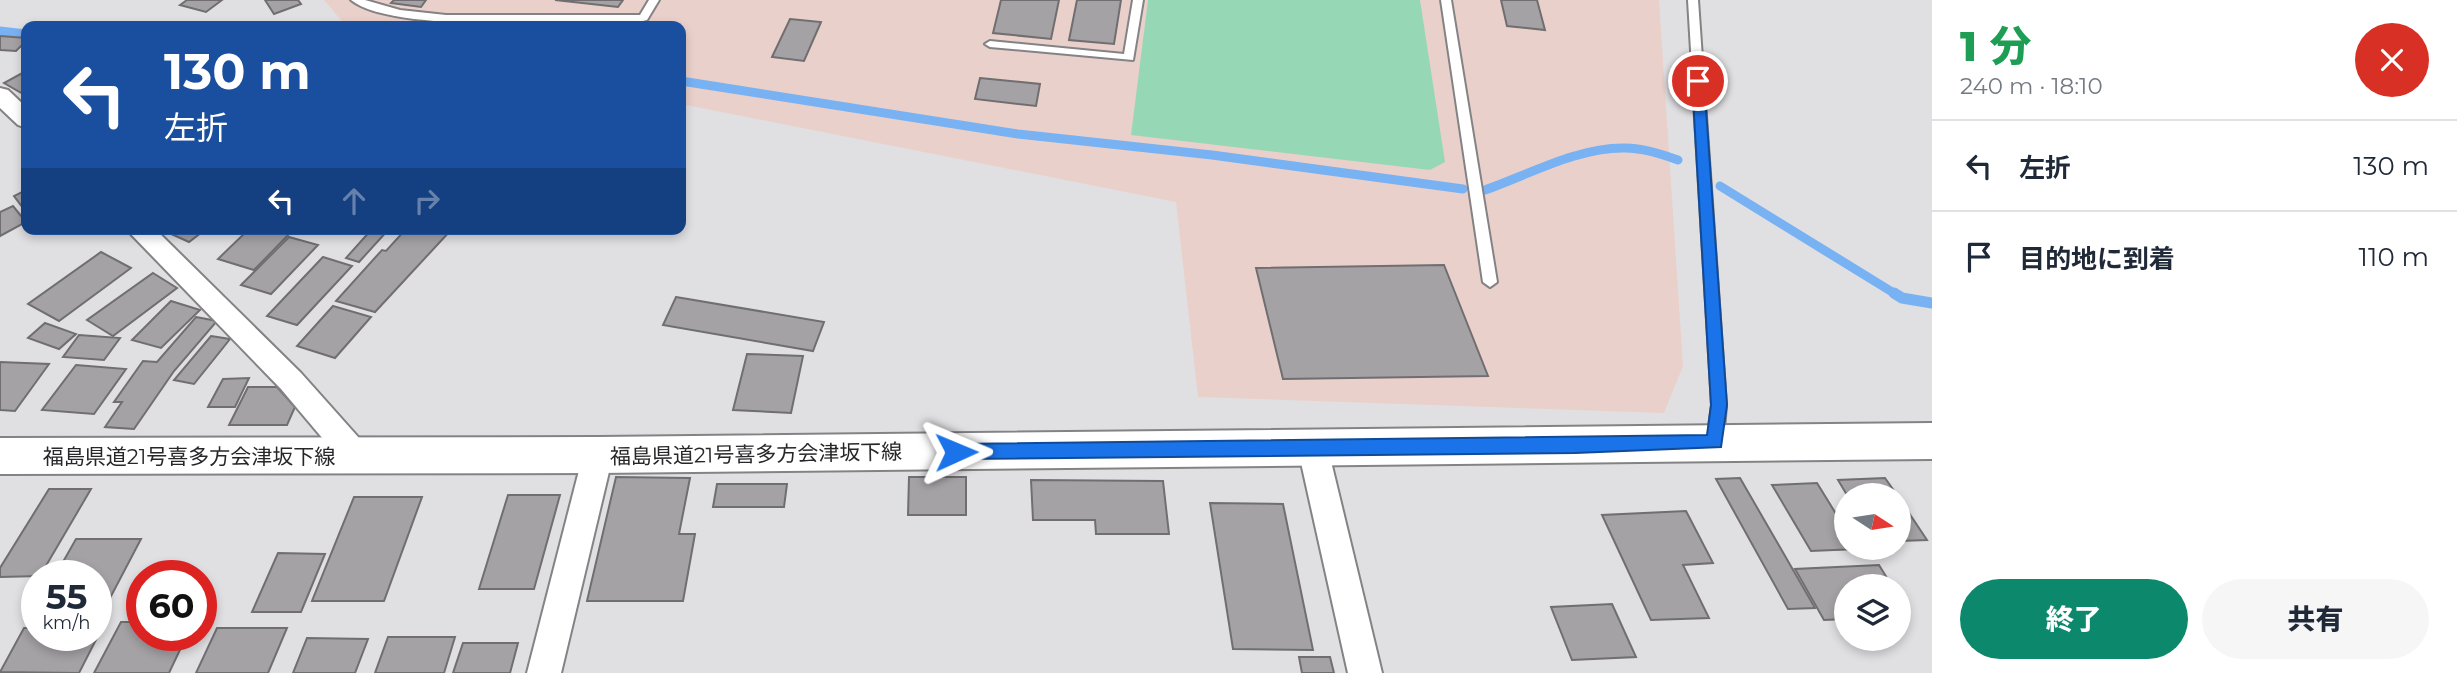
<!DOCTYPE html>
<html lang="ja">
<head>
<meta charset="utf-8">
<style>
  body { margin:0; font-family:Montserrat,"Noto Sans JP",sans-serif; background:#f6f6f7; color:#1f2937; height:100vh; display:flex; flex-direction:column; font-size:26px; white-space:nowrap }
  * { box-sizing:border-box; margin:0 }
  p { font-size:23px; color:#747a83 }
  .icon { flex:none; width:38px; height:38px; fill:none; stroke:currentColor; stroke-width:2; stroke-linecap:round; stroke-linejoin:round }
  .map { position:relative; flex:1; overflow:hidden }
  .panel { display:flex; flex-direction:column; background:#fff; width:525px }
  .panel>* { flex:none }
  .banner { position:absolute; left:21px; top:21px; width:665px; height:214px; border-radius:14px; box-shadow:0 4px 10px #0003; background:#1a4fa0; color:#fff; overflow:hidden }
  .needle { width:46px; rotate:102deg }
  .buttons { position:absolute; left:1834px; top:483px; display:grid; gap:14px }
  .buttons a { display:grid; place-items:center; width:77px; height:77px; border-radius:50%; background:#fff; box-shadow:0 4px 10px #0003; font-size:35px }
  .speed { position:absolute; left:21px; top:560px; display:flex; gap:14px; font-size:35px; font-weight:700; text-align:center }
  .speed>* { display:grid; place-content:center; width:91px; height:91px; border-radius:50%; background:#fff; box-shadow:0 4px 10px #0003; line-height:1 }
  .speed small { font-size:18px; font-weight:400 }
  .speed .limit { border:10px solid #d22; background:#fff; color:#111 }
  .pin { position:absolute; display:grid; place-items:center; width:60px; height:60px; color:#fff; margin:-30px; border:4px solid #fff; border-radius:50%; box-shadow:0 2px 7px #0007 }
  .me { position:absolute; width:77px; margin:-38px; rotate:89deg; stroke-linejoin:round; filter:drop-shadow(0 0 5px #0008) }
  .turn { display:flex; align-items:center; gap:24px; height:147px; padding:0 28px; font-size:32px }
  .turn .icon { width:91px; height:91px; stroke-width:2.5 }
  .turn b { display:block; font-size:49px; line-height:60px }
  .lanes { display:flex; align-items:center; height:66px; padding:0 28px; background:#0003; justify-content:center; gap:35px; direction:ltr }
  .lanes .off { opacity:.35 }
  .round { display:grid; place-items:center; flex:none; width:74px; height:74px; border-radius:37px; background:#f6f6f7 }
  .summary { display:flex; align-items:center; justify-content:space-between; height:119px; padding:0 28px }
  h1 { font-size:42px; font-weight:800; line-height:52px; color:#1e9e55 }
  .primary-button { display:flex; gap:14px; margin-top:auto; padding:14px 28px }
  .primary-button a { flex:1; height:80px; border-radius:42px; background:#0c896c; color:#fff; font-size:28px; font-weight:800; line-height:80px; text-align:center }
  .primary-button a+a { background:#f6f6f7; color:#1f2937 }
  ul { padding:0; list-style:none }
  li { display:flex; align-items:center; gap:21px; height:91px; padding:0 28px; border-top:2px solid #e0e1e3 }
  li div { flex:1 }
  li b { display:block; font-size:26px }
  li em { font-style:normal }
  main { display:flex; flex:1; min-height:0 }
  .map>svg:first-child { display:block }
</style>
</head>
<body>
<main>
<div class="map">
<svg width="1932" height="673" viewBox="0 0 1932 673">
  <rect width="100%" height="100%" fill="#e0e0e3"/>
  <!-- industrial -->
  <polygon fill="#ead0ca" points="324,0 1659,0 1683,366 1664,413 1198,397 1176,202 681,104 681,26 346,26"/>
  <!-- green -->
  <polygon fill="#96d8b6" points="1148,0 1420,0 1445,162 1430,170 1131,135"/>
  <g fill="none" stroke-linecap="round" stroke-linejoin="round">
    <!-- stream-far1 -->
    <g stroke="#78b2f3" stroke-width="9">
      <polyline points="134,26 177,26"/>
      <polyline points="0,31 26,34"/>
      <polyline points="681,81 1018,134 1212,155 1463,189"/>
      <polyline points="1720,186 1897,295"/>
      <path d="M1485,190C1528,175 1578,147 1625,148C1643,148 1661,154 1678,160"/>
    </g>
    <!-- stream -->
    <polyline stroke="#78b2f3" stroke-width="11" points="1894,293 1902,298 1932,303"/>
  </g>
  <!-- building -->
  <g fill="#a5a2a5" stroke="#706e70" stroke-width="2">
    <polygon points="187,0 222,0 206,12 180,5"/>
    <polygon points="265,0 298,0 301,4 274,14"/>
    <polygon points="394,0 426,0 421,7 391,3"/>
    <polygon points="555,0 623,0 618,7"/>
    <polygon points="1001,0 1059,0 1051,39 993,33"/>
    <polygon points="1077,0 1121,0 1114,44 1069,40"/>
    <polygon points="1501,0 1537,0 1545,30 1507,26"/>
    <polygon points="790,19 821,22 804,61 772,57"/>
    <polygon points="0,36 26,38 26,41 16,51 0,50"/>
    <polygon points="26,71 26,93 23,94 4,83"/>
    <polygon points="980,78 1040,84 1036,106 975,99"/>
    <polygon points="26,190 26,212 14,196"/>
    <polygon points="13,206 26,222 0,236 0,212"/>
    <polygon points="174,229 206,229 189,242 169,233"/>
    <polygon points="249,229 294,229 254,270 218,259"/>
    <polygon points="372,229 389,229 359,262 346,258"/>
    <polygon points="406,229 452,229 375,312 336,301 382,250 386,251"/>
    <polygon points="289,237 318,245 271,294 241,285"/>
    <polygon points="101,252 131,268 59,321 28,304"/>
    <polygon points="323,257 352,266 297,325 267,316"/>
    <polygon points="1444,265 1488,376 1283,379 1256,268"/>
    <polygon points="153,273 177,288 113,336 87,320"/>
    <polygon points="676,297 824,322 813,351 663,325"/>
    <polygon points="171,301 200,310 161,348 132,340"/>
    <polygon points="333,306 371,317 335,358 297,346"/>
    <polygon points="196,317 217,321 174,371 134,429 105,427 122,402 114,402 143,361 157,362"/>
    <polygon points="45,323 76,334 59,349 28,338"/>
    <polygon points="79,335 120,338 104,360 63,357"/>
    <polygon points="211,336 230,339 194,384 174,380"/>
    <polygon points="747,354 803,356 791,413 733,410"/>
    <polygon points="0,362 49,364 15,411 0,410"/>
    <polygon points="76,365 126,369 94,414 42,410"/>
    <polygon points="249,378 235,407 208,407 223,379"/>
    <polygon points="248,387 277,387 295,407 287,425 229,425"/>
    <polygon points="616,477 690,478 679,534 695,534 683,601 587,601"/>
    <polygon points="909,477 966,477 966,515 908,515"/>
    <polygon points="1740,478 1815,608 1788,609 1716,479"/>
    <polygon points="1885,478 1897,495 1847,495 1838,480"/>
    <polygon points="1031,480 1163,481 1169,534 1096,534 1095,520 1033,520"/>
    <polygon points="1817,483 1846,530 1846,548 1858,549 1811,551 1772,485"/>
    <polygon points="717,484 787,484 784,507 713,507"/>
    <polygon points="49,489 91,489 40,576 0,577 0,568"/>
    <polygon points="508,495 560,495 534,589 479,589"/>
    <polygon points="354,497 422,497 384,601 312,601"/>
    <polygon points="1899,498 1927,540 1899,541"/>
    <polygon points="1210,503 1283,504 1313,650 1233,649"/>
    <polygon points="1686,511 1713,563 1683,565 1709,618 1651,620 1602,515"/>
    <polygon points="76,539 141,539 109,600 96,600 96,576 55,576"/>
    <polygon points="278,553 325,554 301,612 252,612"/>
    <polygon points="1879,565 1892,586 1846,586 1846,619 1824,620 1795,569"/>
    <polygon points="1612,604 1636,657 1572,660 1551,607"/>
    <polygon points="121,622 142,622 142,635 187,635 169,673 94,673"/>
    <polygon points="24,628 37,628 37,635 96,635 96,628 102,628 79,673 0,672"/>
    <polygon points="217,628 287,628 268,673 196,673"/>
    <polygon points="388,637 455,637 444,673 375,673"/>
    <polygon points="307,638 368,639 355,673 293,673"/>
    <polygon points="463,643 518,643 510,673 453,673"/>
    <polygon points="1299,657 1330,657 1334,673 1302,673"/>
  </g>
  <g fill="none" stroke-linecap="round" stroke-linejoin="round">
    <defs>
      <g id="lane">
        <path d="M351,0H365L400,10L446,15H640L649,0H659L647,20L643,21C584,22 392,34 351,0Z"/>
        <polygon points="1133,0 1143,0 1133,60 990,47 985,44 990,41 1124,54"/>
        <polygon points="1441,0 1451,0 1497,282 1490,287 1483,282"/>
        <polygon points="1688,0 1698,0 1726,405 1723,442 1720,447 1715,448 1710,447 1707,442 1712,405"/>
      </g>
      <g id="street">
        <polygon points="0,88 8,90 26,107 26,128 18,125 0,108"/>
        <polygon points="126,229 155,229 301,373 367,447 371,456 367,465 356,469 345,465 281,389"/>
        <polygon points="1313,436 1324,440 1328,449 1382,673 1348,673 1298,449 1302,440"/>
        <polygon points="598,442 609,446 613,455 561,673 527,673 583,455 587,446"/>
      </g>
      <polygon id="primary" points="1932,423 1932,459 598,473 0,474 0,438 598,437"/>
    </defs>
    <!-- lane casing -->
    <use href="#lane" stroke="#838386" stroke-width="4"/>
    <!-- street casing -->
    <use href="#street" stroke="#838386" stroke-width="4"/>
    <!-- primary casing -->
    <use href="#primary" stroke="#838386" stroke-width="4"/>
    <!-- lane -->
    <use href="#lane" fill="#fff" fill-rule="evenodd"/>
    <!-- street -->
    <use href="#street" fill="#fff" fill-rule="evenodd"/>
    <!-- primary -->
    <use href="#primary" fill="#fff" fill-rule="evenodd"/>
  </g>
  <!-- route -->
  <polygon fill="#1a73e8" stroke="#114b97" stroke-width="2" points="1698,77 1704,81 1727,405 1721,447 1575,453 956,459 949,457 947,452 949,447 956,444 1707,435 1711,405 1692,81"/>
  <g text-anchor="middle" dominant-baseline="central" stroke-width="5" stroke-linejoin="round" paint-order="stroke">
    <!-- street labels -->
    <g font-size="21" fill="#272729" stroke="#fff">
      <text transform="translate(756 454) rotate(-1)">福島県道21号喜多方会津坂下線</text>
      <text x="189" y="456">福島県道21号喜多方会津坂下線</text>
    </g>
  </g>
</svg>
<div class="buttons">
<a><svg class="needle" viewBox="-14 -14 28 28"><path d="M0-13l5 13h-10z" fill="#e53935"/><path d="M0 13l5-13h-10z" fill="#747a83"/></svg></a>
<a><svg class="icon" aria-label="layers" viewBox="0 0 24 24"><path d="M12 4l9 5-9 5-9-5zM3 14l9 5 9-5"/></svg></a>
</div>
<div class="speed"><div>55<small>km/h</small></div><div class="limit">60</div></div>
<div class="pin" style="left:1698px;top:81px;background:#d93025"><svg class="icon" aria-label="arrive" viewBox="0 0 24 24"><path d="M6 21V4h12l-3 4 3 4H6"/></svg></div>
<svg class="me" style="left:956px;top:452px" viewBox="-20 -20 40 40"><path d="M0-17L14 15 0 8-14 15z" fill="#1a73e8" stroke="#fff" stroke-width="4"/></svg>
<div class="banner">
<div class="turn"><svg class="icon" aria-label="left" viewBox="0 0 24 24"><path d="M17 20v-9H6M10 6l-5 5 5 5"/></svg><div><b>130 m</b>左折</div></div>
<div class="lanes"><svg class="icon" aria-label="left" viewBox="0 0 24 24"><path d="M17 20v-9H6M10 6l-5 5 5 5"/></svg><svg class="icon off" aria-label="ahead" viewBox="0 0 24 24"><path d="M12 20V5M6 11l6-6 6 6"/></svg><svg class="icon off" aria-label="right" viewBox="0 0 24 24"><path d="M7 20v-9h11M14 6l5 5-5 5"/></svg></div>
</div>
</div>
<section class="panel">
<div class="summary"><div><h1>1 分</h1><p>240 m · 18:10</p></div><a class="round" style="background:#d93025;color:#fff"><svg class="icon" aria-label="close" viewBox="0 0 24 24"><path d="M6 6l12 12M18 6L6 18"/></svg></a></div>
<ul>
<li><svg class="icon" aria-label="left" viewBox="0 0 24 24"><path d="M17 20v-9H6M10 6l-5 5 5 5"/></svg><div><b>左折</b></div><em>130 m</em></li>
<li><svg class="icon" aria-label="arrive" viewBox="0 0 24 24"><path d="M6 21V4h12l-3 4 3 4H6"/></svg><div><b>目的地に到着</b></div><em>110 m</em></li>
</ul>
<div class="primary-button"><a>終了</a><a>共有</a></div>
</section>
</main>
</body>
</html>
